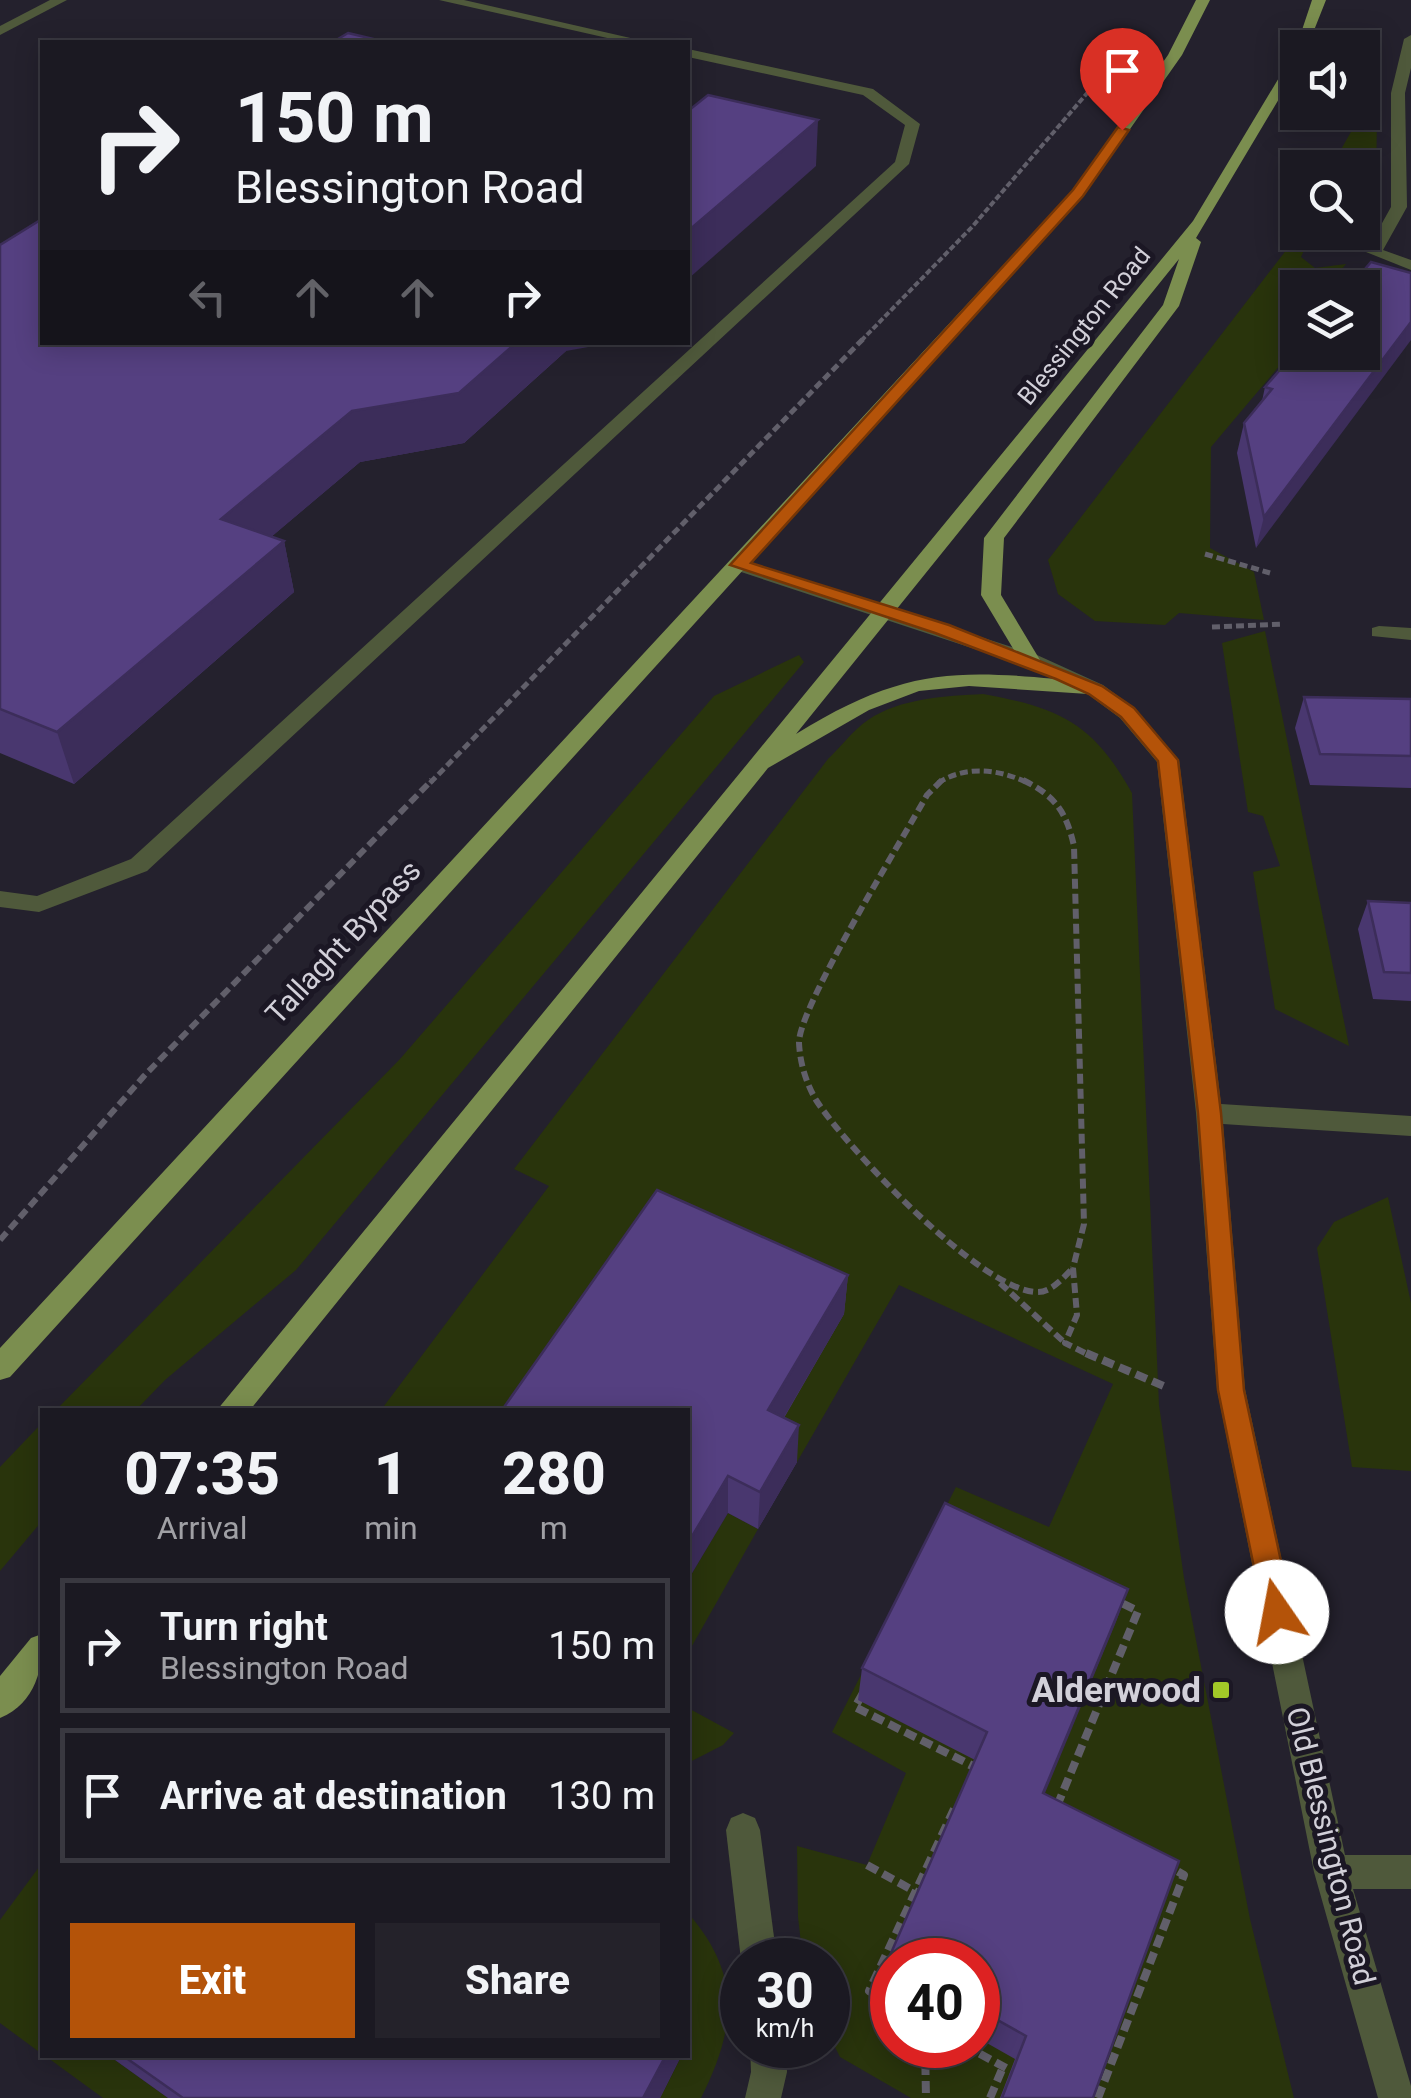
<!DOCTYPE html>
<html lang="en">
<head>
<meta charset="utf-8">
<style>
  body { margin:0; font-family:Roboto,sans-serif; background:#24222a; color:#f1f3f6; height:100vh; display:flex; flex-direction:column; font-size:38px; white-space:nowrap }
  * { box-sizing:border-box; margin:0 }
  p { font-size:32px; color:#a0a0a5 }
  .icon { flex:none; width:55px; height:55px; fill:none; stroke:currentColor; stroke-width:2; stroke-linecap:round; stroke-linejoin:round }
  .map { position:relative; flex:1; overflow:hidden }
  .side { position:absolute; left:40px; top:1408px; width:650px; height:650px; display:flex; flex-direction:column; background:#1b1922; border-radius:0px; box-shadow:0 5px 25px #0003,0 0 0 2px #393840 }
  .side>* { flex:none }
  .hud { position:absolute; left:40px; top:40px; width:650px; height:305px; border-radius:0px; box-shadow:0 5px 25px #0003,0 0 0 2px #393840; background:#1b1922; color:#f1f3f6; overflow:hidden }
  .controls { position:absolute; left:1280px; top:30px; display:grid; gap:20px }
  .controls a { display:grid; place-items:center; width:100px; height:100px; border-radius:0px; background:#1b1922; box-shadow:0 5px 25px #0003,0 0 0 2px #393840; font-size:50px }
  .speed { position:absolute; left:720px; top:1938px; display:flex; gap:20px; font-size:50px; font-weight:700; text-align:center }
  .speed>* { display:grid; place-content:center; width:130px; height:130px; border-radius:50%; background:#1b1922; box-shadow:0 5px 25px #0003,0 0 0 2px #393840; line-height:1 }
  .speed small { font-size:25px; font-weight:400 }
  .speed .limit { border:15px solid #d22; background:#fff; color:#111 }
  .pin { position:absolute; display:grid; place-items:center; width:85px; height:85px; color:#fff; margin:-102px -42px; border-radius:50% 50% 50% 0; rotate:-45deg; box-shadow:0 0 10px #0007 }
  .pin .icon { rotate:45deg }
  .me { position:absolute; width:110px; margin:-55px; rotate:348deg; stroke-linejoin:round; filter:drop-shadow(0 0 8px #0008) }
  .turn { display:flex; align-items:center; gap:35px; height:210px; padding:0 30px; font-size:45px }
  .turn .icon { width:130px; height:130px; stroke-width:2.5 }
  .turn b { display:block; font-size:70px; line-height:85px }
  .lanes { display:flex; align-items:center; height:95px; padding:0 30px; background:#0003; justify-content:center; gap:50px; direction:ltr }
  .lanes .off { opacity:.35 }
  .eta { display:flex; justify-content:space-evenly; align-items:center; height:170px; text-align:center }
  .eta b { font-size:60px; font-weight:800; line-height:70px }
  .cta { display:flex; gap:20px; margin-top:auto; padding:20px 30px }
  .cta a { flex:1; height:115px; border-radius:0px; background:#b45309; color:#fff; font-size:40px; font-weight:800; line-height:115px; text-align:center }
  .cta a+a { background:#24222a; color:#f1f3f6 }
  ul { padding:0; list-style:none }
  li { display:flex; align-items:center; gap:30px; height:135px; margin:0 20px 15px; padding:0 10px; border:5px solid #393840; border-radius:0px }
  li div { flex:1 }
  li b { display:block; font-size:38px }
  li em { font-style:normal }
  .map>svg:first-child { display:block }
</style>
</head>
<body>
<div class="map">
<svg width="1411" height="2098" viewBox="0 0 1411 2098">
  <rect width="100%" height="100%" fill="#24212d"/>
  <!-- green -->
  <g fill="#29340c" fill-rule="evenodd">
    <polygon points="1377,108 1376,196 1363,193 1362,168 1331,167 1360,116"/>
    <polygon points="1297,229 1298,232 1312,233 1301,257 1315,268 1346,264 1334,279 1346,287 1298,288 1297,345 1211,447 1210,548 1254,572 1264,620 1179,613 1165,625 1095,621 1058,594 1048,560 1284,253"/>
    <polygon points="1265,631 1349,1046 1275,1009 1253,872 1280,866 1263,816 1248,812 1222,643"/>
    <polygon points="799,655 804,662 296,1270 165,1380 136,1410 56,1410 400,1059 714,696"/>
    <path d="M983,694C1060,708 1093,723 1132,793L1159,1405L1184,1578L1250,1919L1294,2098H911L840,2057L828,2033V1960H803L798,1917L797,1846L867,1865L906,1773L832,1732L956,1487L1049,1527L1113,1384L899,1285L797,1462L766,1448L844,1314L534,1410H381L549,1186L514,1169L828,759C841,747 853,730 868,720C900,698 946,696 983,694ZM892,1960H978V2045H892Z"/>
    <polygon points="1388,1197 1411,1303 1411,1471 1352,1467 1317,1248 1334,1222"/>
    <polygon points="42,1423 42,1521 0,1571 0,1467"/>
    <polygon points="728,1513 758,1529 688,1653 688,1580"/>
    <polygon points="688,1708 734,1733 723,1745 688,1763"/>
    <polygon points="42,1863 42,2054 0,2023 0,1920"/>
    <path d="M688,1913C742,1975 736,2028 701,2098H660L680,2059L675,2055H688Z"/>
    <polygon points="44,2055 108,2055 168,2098 103,2098"/>
  </g>
  <g fill="none" stroke-linecap="round" stroke-linejoin="round">
    <!-- path-far3 -->
    <polyline stroke="#615f6a" stroke-width="4" stroke-dasharray="6 2.5" stroke-linecap="butt" points="861,341 972,227 1089,91"/>
    <!-- path-far2 -->
    <g stroke="#615f6a" stroke-width="5" stroke-dasharray="8 4" stroke-linecap="butt">
      <polyline points="1205,554 1270,573"/>
      <polyline points="1212,627 1283,624"/>
      <polyline points="430,783 863,339"/>
      <path d="M938,783C966,765 999,769 1028,783"/>
    </g>
    <!-- path-far1 -->
    <g stroke="#615f6a" stroke-width="6" stroke-dasharray="10 5" stroke-linecap="butt">
      <path d="M942,780L927,795C904,837 798,1008 799,1043C800,1063 806,1083 816,1100C847,1148 979,1289 1036,1292C1051,1293 1063,1278 1073,1268"/>
      <path d="M1023,780C1055,796 1066,811 1074,846L1084,1224L1073,1268"/>
      <polyline points="0,1240 144,1076 432,780"/>
      <polyline points="1073,1268 1077,1315 1065,1343 1091,1356"/>
      <polyline points="1000,1283 1065,1343"/>
    </g>
    <!-- path -->
    <g stroke="#615f6a" stroke-width="8" stroke-dasharray="12 6" stroke-linecap="butt">
      <polyline points="1086,1353 1166,1387"/>
      <polyline points="863,1693 855,1707 973,1766 971,1770"/>
      <polyline points="1057,1806 1138,1611 1115,1600"/>
      <polyline points="867,1865 916,1892"/>
      <polyline points="892,2005 869,1991 954,1809"/>
      <polyline points="925,2045 926,2098"/>
      <polyline points="964,2045 1015,2073"/>
      <polyline points="990,2098 1003,2067"/>
      <polyline points="1098,2098 1184,1875 1172,1868"/>
    </g>
    <!-- minor -->
    <g fill="#4f593b" fill-rule="evenodd">
      <polygon points="50,0 67,0 0,35 0,26"/>
      <polygon points="439,0 464,0 648,42 625,42"/>
      <polygon points="1411,35 1411,68 1405,93 1407,207 1383,250 1411,260 1411,270 1366,252 1391,207 1391,93 1404,39"/>
      <polygon points="688,49 873,89 920,124 909,164 147,871 39,912 0,907 0,891 37,896 131,859 895,162 905,125 863,95 688,57"/>
      <polygon points="739,559 1037,655 1103,685 1134,708 1179,760 1221,1104 1411,1116 1411,1136 1223,1124 1245,1389 1345,1855 1411,1855 1411,1889 1353,1889 1411,2086 1411,2098 1378,2098 1314,1872 1217,1389 1196,1113 1157,762 1120,718 1089,695 1023,665 732,569 729,565"/>
      <polygon points="1379,626 1411,628 1411,640 1372,636 1372,628"/>
      <polygon points="743,1813 755,1818 760,1830 777,1960 741,1960 726,1830 731,1818"/>
      <polygon points="750,2045 786,2045 787,2072 781,2098 745,2098 751,2072"/>
    </g>
    <!-- major -->
    <g fill="#7b8e4f" fill-rule="evenodd">
      <polygon points="1196,0 1210,0 1182,55 1083,196 10,1377 0,1380 0,1348 1073,190 1168,55"/>
      <path d="M1312,0H1326L1307,48H1298V67L1196,238L1201,242L1179,306L1004,538L1001,595L1040,660L1037,665H1023L981,595L984,538L1163,305L1179,259L796,734C912,662 965,670 1096,683L1106,690L1103,695L969,686L919,691L869,710L768,768L250,1410H217L1193,221L1295,51Z"/>
      <path d="M42,1634C44,1667 36,1703 0,1718V1676L31,1638Z"/>
    </g>
  </g>
  <!-- wall -->
  <g fill="#49376f">
    <polygon points="0,245 566,351 464,443 360,462 272,536 284,541 294,592 74,784 0,753"/>
    <polygon points="1362,352 1256,548 1237,453 1244,423 1262,401 1265,387"/>
    <polygon points="1304,697 1411,699 1411,788 1310,785 1295,728"/>
    <polygon points="1368,901 1411,903 1411,1001 1373,999 1358,929"/>
    <polygon points="848,1275 844,1314 784,1418 797,1462 758,1529 728,1513 688,1410"/>
    <polygon points="1128,1589 1044,1793 1093,2098 1000,2098 1015,2059 978,2038 978,1960 892,1960 892,1991 882,1985 888,1960 975,1760 858,1700 862,1668"/>
    <polygon points="108,2055 680,2055 680,2058 660,2098 168,2098"/>
  </g>
  <!-- shaded-wall -->
  <g fill="#3c2d5a">
    <polygon points="818,120 816,166 688,279 688,231"/>
    <polygon points="1411,322 1411,340 1256,548 1264,517"/>
    <polygon points="517,342 616,342 566,351 464,443 360,462 232,570 221,519 352,411"/>
    <polygon points="284,541 294,592 74,784 57,732"/>
    <polygon points="848,1275 844,1314 766,1448 768,1410"/>
    <polygon points="799,1425 797,1462 758,1529 760,1492"/>
    <polygon points="728,1476 728,1513 688,1580 688,1543"/>
    <polygon points="1128,1589 1116,1622 1033,1822 1043,1793"/>
    <polygon points="666,2055 680,2055 680,2058 660,2098 643,2098"/>
  </g>
  <!-- building -->
  <g fill="#554081" stroke="#3c2d5a" stroke-width="2.5">
    <polygon points="348,33 386,42 333,42"/>
    <polygon points="708,95 818,120 688,231 688,111"/>
    <polygon points="42,219 42,342 517,342 459,393 352,411 221,519 284,541 57,732 0,709 0,245"/>
    <polygon points="1371,262 1411,273 1411,322 1264,517 1244,423 1272,389 1265,387 1298,349 1298,352 1362,352 1362,288 1349,288"/>
    <polygon points="1304,697 1411,699 1411,756 1320,754"/>
    <polygon points="1368,901 1411,903 1411,973 1384,972"/>
    <polygon points="657,1190 848,1275 768,1410 799,1425 760,1492 728,1476 688,1543 688,1410 502,1410"/>
    <polygon points="945,1503 1128,1589 1043,1793 1179,1861 1093,2098 1002,2098 1026,2036 978,2009 978,1960 892,1960 892,1963 888,1960 987,1732 862,1668"/>
    <polygon points="122,2055 666,2055 643,2098 183,2098"/>
  </g>
  <!-- route -->
  <polygon fill="#b45309" stroke="#753606" stroke-width="2.5" points="1118,127 1129,130 1083,196 751,563 949,625 1102,686 1134,708 1178,760 1221,1113 1244,1390 1292,1612 1287,1622 1277,1626 1267,1622 1263,1612 1218,1390 1198,1113 1158,761 1121,717 1089,694 1056,679 935,633 730,565 1073,190"/>
  <!-- markers -->
  <rect fill="#a2c928" stroke="#1b1724" stroke-width="4" x="1211" y="1680" width="20" height="20" rx="5"/>
  <g text-anchor="middle" dominant-baseline="central" stroke-width="10" stroke-linejoin="round" paint-order="stroke">
    <!-- far-street labels -->
    <g font-size="25" fill="#d2d0d9" stroke="#1b1724">
      <text transform="translate(1084 326) rotate(-51)">Blessington Road</text>
    </g>
    <!-- street labels -->
    <g font-size="30" fill="#d2d0d9" stroke="#1b1724">
      <text transform="translate(343 942) rotate(-47)">Tallaght Bypass</text>
      <text transform="translate(1331 1846) rotate(76)">Old Blessington Road</text>
    </g>
    <!-- near-poi labels -->
    <g font-size="35" font-weight="bold" fill="#d2d0d9" stroke="#1b1724" text-anchor="end">
      <text x="1201" y="1690">Alderwood</text>
    </g>
  </g>
</svg>
<div class="controls">
<a><svg class="icon" aria-label="sound" viewBox="0 0 24 24"><path d="M4 9h4l5-4v14l-5-4H4zM17 9q2 3 0 6"/></svg></a>
<a><svg class="icon" aria-label="search" viewBox="0 0 24 24"><circle cx="10" cy="10" r="6"/><path d="M15 15l6 6"/></svg></a>
<a><svg class="icon" aria-label="layers" viewBox="0 0 24 24"><path d="M12 4l9 5-9 5-9-5zM3 14l9 5 9-5"/></svg></a>
</div>
<div class="speed"><div>30<small>km/h</small></div><div class="limit">40</div></div>
<div class="pin" style="left:1122px;top:130px;background:#d93025"><svg class="icon" aria-label="arrive" viewBox="0 0 24 24"><path d="M6 21V4h12l-3 4 3 4H6"/></svg></div>
<svg class="me" style="left:1277px;top:1612px" viewBox="-20 -20 40 40"><circle r="19" fill="#fff"/><path d="M0-13L10 11 0 6-10 11z" fill="#b45309"/></svg>
<div class="hud">
<div class="turn"><svg class="icon" aria-label="right" viewBox="0 0 24 24"><path d="M7 20v-9h11M14 6l5 5-5 5"/></svg><div><b>150 m</b>Blessington Road</div></div>
<div class="lanes"><svg class="icon off" aria-label="left" viewBox="0 0 24 24"><path d="M17 20v-9H6M10 6l-5 5 5 5"/></svg><svg class="icon off" aria-label="ahead" viewBox="0 0 24 24"><path d="M12 20V5M6 11l6-6 6 6"/></svg><svg class="icon off" aria-label="ahead" viewBox="0 0 24 24"><path d="M12 20V5M6 11l6-6 6 6"/></svg><svg class="icon" aria-label="right" viewBox="0 0 24 24"><path d="M7 20v-9h11M14 6l5 5-5 5"/></svg></div>
</div>
<section class="side">
<div class="eta">
<div><b>07:35</b><p>Arrival</p></div>
<div><b>1</b><p>min</p></div>
<div><b>280</b><p>m</p></div>
</div>
<ul>
<li><svg class="icon" aria-label="right" viewBox="0 0 24 24"><path d="M7 20v-9h11M14 6l5 5-5 5"/></svg><div><b>Turn right</b><p>Blessington Road</p></div><em>150 m</em></li>
<li><svg class="icon" aria-label="arrive" viewBox="0 0 24 24"><path d="M6 21V4h12l-3 4 3 4H6"/></svg><div><b>Arrive at destination</b></div><em>130 m</em></li>
</ul>
<div class="cta"><a>Exit</a><a>Share</a></div>
</section>
</div>
</body>
</html>
